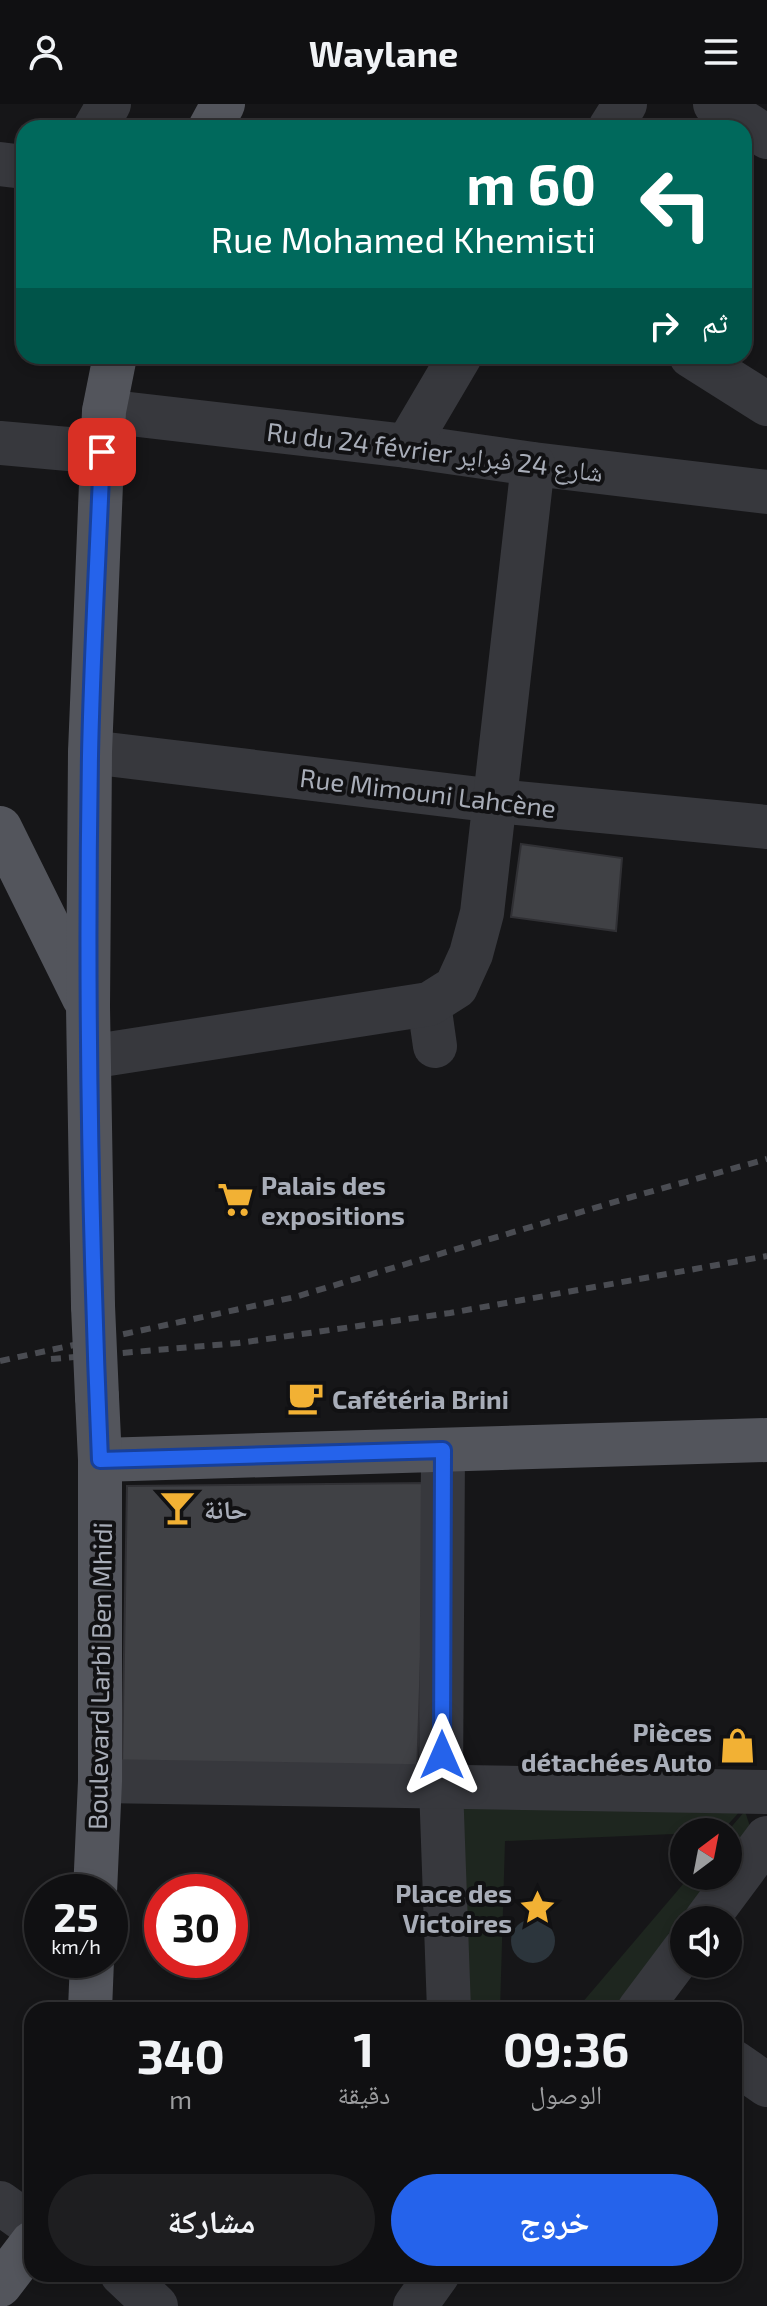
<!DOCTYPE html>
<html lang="ar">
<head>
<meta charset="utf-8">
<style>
  body { margin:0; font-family:"Exo 2","Noto Naskh Arabic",sans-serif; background:#1e1e20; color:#f1f3f6; direction:rtl; height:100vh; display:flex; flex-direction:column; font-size:30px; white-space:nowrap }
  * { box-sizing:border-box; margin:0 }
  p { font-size:26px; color:#9c9d9f }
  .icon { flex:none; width:44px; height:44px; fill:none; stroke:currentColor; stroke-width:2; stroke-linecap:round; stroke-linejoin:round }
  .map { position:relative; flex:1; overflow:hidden; direction:ltr }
  .sheet { position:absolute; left:24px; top:1898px; width:718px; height:280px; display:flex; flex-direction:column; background:#101012; border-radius:24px; box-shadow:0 4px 12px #0003,0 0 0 2px #303032; direction:rtl }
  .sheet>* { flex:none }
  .top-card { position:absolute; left:16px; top:16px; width:736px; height:244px; border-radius:24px; box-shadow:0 4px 12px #0003,0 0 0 2px #303032; direction:rtl; background:#00695c; color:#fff; overflow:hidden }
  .needle { width:52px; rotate:32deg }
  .tools { position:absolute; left:670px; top:1714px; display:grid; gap:16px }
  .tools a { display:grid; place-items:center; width:72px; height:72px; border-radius:50%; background:#101012; box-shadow:0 4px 12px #0003,0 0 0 2px #303032; font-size:40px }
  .speed { position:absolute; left:24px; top:1770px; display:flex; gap:16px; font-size:40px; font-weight:700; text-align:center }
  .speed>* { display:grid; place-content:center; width:104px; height:104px; border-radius:50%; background:#101012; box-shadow:0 4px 12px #0003,0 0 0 2px #303032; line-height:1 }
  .speed small { font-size:20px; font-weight:400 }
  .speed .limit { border:12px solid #d22; background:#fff; color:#111 }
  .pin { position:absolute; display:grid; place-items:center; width:68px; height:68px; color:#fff; margin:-34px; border-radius:16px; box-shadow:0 4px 12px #0006 }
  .me { position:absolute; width:88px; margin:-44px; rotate:0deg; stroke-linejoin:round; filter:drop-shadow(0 0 6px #0008) }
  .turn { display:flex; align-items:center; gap:28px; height:168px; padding:0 24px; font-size:36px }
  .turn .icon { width:104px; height:104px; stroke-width:2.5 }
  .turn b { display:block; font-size:56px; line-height:68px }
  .then { display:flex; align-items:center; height:76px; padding:0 24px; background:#0003; gap:16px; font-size:30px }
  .eta { display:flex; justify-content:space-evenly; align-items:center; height:136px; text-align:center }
  .eta b { font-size:48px; font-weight:700; line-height:56px }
  .button { display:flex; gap:16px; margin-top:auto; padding:16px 24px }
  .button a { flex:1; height:92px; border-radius:48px; background:#2563eb; color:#fff; font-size:32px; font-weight:700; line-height:92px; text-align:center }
  .button a+a { background:#1e1e20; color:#f1f3f6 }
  header { display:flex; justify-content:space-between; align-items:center; height:104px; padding:0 24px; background:#101012; font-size:36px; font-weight:700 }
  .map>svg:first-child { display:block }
</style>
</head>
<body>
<header><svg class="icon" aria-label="menu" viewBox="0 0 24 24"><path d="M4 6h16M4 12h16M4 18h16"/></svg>Waylane<svg class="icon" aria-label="person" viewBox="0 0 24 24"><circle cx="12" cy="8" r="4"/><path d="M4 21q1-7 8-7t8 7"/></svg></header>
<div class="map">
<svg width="767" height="2202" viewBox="0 0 767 2202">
  <rect width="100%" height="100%" fill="#161618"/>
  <!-- green -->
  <g fill="#1e261f">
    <polygon points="450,1690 745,1702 721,1728 505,1737 500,1906 458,1906"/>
    <polygon points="745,1707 751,1726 728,1758 727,1728"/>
    <polygon points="690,1772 718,1772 621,1906 576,1906"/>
  </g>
  <!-- water -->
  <circle fill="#2c353c" cx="533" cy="1837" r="22"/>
  <!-- building -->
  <g fill="#404145" stroke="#303034" stroke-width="2">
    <polygon points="521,740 622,754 616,827 511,813"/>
    <polygon points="427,1379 417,1670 122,1663 127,1382"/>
  </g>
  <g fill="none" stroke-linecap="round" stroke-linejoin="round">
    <!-- minor -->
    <g stroke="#37383d" stroke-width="44">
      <polyline points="715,0 767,33"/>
      <polyline points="95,24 109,0"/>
      <polyline points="610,24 625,0"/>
      <polyline points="0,60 24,63"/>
      <polyline points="691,252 767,300"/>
      <polyline points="104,307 407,342 533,360 767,388"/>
      <polyline points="0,339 102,348"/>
      <polyline points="407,342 460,252"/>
      <polyline points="90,648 496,697 767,723"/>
      <polyline points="429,900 435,942"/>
      <polyline points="89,953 429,900 456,883 471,850 482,809 533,360"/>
      <polyline points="443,1346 441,1682 449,1906"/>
      <polyline points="100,1677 767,1688"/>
      <polyline points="706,1816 767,1734"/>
      <polyline points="639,1906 684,1846"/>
      <polyline points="734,1958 767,1981"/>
      <polyline points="0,2099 32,2122"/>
      <polyline points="122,2170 156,2202"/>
      <polyline points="415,2202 438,2170"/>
    </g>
    <!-- major -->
    <g stroke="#53555c" stroke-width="44">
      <polyline points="210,24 223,0"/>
      <polyline points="0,724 84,894"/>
      <polyline points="93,1202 88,903 90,648 104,307 115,252"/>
      <polyline points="100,1356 767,1336"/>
      <polyline points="95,1788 100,1677 100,1356 97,1293"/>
      <polyline points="90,1906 92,1856"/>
      <polyline points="0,2181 32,2139"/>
    </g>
    <!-- rail -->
    <g stroke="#4a4c52" stroke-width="6" stroke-dasharray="10 8" stroke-linecap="butt">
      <polyline points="51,1255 239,1239 450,1209 767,1152"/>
      <polyline points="0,1257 295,1193 628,1094 767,1055"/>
    </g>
    <!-- major-bridge -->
    <polyline stroke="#53555c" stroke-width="44" points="93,1202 97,1293"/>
  </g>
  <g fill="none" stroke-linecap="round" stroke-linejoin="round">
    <defs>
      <path id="route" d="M102,348C98,449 92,551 90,652C86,886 90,1121 100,1356L443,1346L442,1651"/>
    </defs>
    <!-- route casing -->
    <use href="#route" stroke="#184099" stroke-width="20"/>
    <!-- route -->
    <use href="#route" stroke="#2563eb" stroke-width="14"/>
  </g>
  <!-- icons -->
  <defs>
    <symbol id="supermarket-bare" viewBox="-9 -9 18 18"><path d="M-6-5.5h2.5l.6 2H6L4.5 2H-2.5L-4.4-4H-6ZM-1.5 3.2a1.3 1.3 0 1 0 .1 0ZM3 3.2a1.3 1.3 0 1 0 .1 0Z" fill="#f2b134" stroke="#111113" stroke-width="2.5" paint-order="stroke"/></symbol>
    <symbol id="cafe-bare" viewBox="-9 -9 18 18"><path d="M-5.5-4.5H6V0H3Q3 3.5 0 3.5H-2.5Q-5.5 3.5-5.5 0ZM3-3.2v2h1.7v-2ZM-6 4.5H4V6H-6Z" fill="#f2b134" stroke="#111113" stroke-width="2.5" paint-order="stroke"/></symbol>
    <symbol id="bar-bare" viewBox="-9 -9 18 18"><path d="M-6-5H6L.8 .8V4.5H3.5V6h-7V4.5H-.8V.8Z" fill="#f2b134" stroke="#111113" stroke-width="2.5" paint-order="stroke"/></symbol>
    <symbol id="shop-bare" viewBox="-9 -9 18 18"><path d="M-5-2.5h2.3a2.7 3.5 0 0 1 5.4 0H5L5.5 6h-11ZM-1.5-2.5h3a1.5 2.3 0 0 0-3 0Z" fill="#f2b134" stroke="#111113" stroke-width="2.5" paint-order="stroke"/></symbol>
    <symbol id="sight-bare" viewBox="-9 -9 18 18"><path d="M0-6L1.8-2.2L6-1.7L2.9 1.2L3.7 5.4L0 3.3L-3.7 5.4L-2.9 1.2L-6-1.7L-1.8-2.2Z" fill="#f2b134" stroke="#111113" stroke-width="2.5" paint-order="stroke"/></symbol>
  </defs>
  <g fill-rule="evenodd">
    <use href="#supermarket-bare" x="210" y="1070" width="51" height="51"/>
    <use href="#cafe-bare" x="280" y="1268" width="51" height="51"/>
    <use href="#bar-bare" x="152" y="1378" width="51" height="51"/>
    <use href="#shop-bare" x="712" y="1616" width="51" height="51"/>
    <use href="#sight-bare" x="512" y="1778" width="51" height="51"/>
  </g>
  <g text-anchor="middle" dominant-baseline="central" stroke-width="8" stroke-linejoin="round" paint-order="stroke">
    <!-- street labels -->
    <g font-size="26" fill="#a8adb8" stroke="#111113">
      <text transform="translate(435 347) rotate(7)">Ru du 24 février شارع 24 فبراير</text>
      <text transform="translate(428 688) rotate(7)">Rue Mimouni Lahcène</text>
      <text transform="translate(99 1572) rotate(-89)">Boulevard Larbi Ben Mhidi</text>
    </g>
    <!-- poi labels -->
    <g font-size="26" font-weight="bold" fill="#a8adb8" stroke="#111113" text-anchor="start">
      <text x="261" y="1080">Palais des<tspan x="261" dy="30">expositions</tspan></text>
      <text x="332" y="1294">Cafétéria Brini</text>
      <text x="204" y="1404">حانة</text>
      <text x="712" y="1627" text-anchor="end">Pièces<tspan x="712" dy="30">détachées Auto</tspan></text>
      <text x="512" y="1788" text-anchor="end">Place des<tspan x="512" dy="30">Victoires</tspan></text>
    </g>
  </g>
</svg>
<div class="tools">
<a><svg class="needle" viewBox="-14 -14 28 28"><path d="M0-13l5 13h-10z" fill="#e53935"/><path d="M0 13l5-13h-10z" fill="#9c9d9f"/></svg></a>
<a><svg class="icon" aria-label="sound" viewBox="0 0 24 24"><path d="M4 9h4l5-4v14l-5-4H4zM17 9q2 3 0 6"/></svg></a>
</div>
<div class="speed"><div>25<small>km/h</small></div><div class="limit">30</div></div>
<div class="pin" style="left:102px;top:348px;background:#d93025"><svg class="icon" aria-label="arrive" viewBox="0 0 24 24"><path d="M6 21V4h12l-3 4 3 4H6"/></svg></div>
<svg class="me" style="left:442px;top:1651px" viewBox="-20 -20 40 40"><path d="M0-17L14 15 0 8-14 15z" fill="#2563eb" stroke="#fff" stroke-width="4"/></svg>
<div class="top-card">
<div class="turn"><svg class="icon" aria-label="left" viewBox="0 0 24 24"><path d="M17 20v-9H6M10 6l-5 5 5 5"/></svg><div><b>60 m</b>Rue Mohamed Khemisti</div></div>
<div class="then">ثم<svg class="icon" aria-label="right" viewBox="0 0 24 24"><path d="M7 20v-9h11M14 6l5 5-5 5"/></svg></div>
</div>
<section class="sheet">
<div class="eta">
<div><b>09:36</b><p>الوصول</p></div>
<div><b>1</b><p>دقيقة</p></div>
<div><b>340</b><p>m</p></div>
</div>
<div class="button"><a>خروج</a><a>مشاركة</a></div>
</section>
</div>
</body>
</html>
